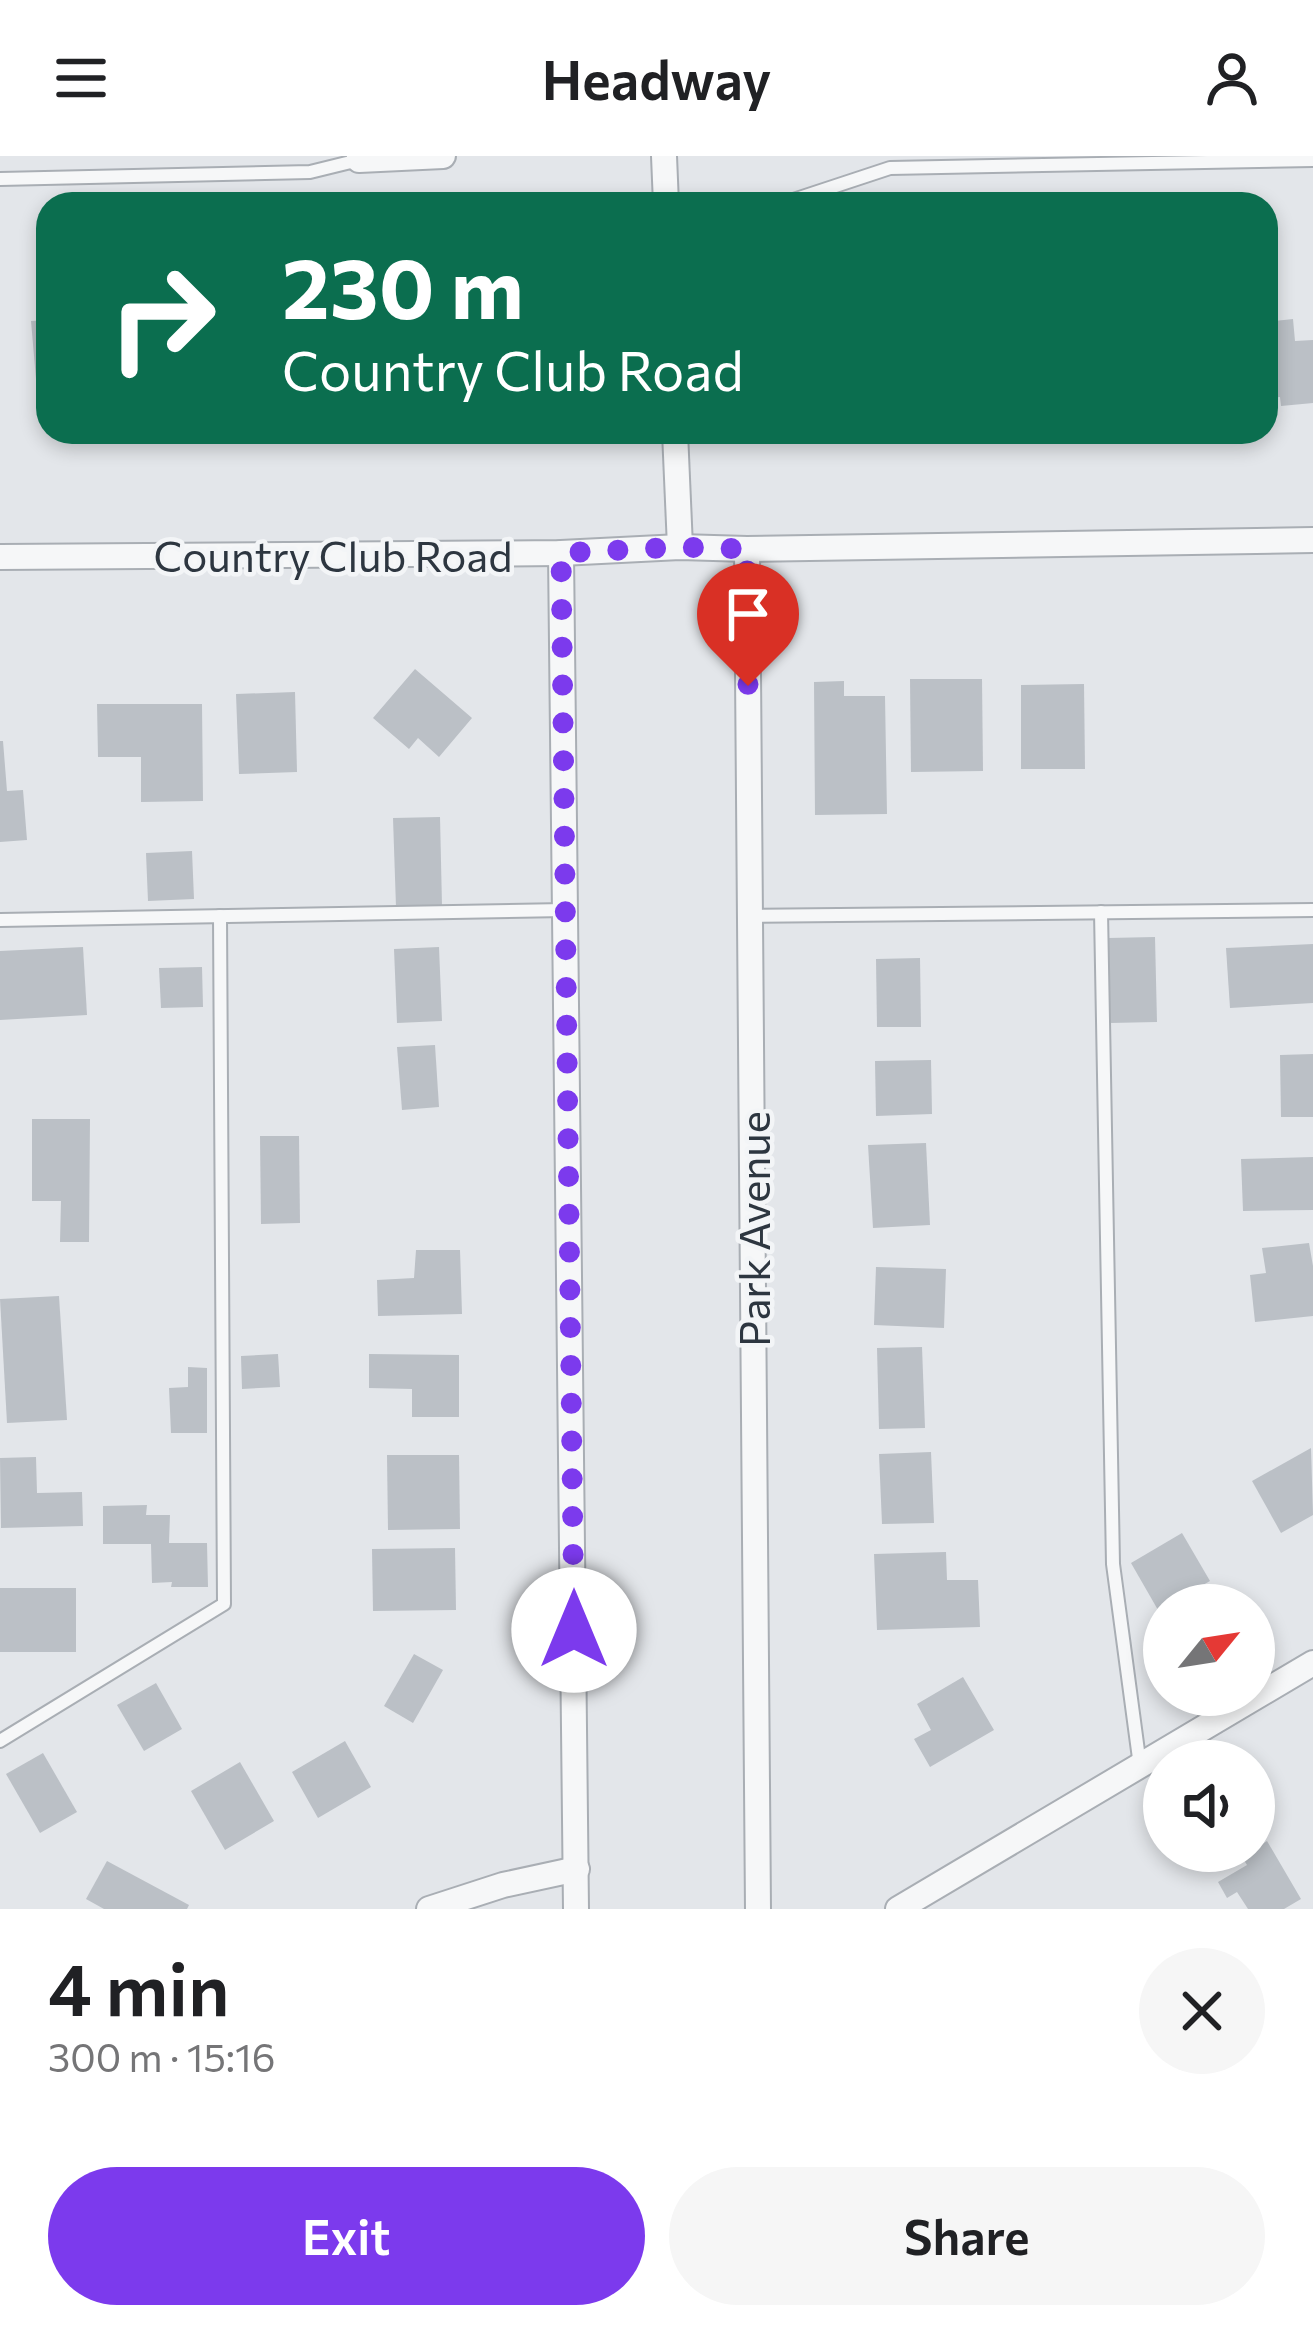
<!DOCTYPE html>
<html lang="en">
<head>
<meta charset="utf-8">
<style>
  body { margin:0; font-family:Commissioner,sans-serif; background:#f6f6f6; color:#202124; height:100vh; display:flex; flex-direction:column; font-size:45px; white-space:nowrap }
  * { box-sizing:border-box; margin:0 }
  p { font-size:39px; color:#757577 }
  .icon { flex:none; width:66px; height:66px; fill:none; stroke:currentColor; stroke-width:2; stroke-linecap:round; stroke-linejoin:round }
  .map { position:relative; height:1753px; overflow:hidden }
  .panel { display:flex; flex-direction:column; background:#fff; flex:1 }
  .panel>* { flex:none }
  .top-card { position:absolute; left:36px; top:36px; width:1242px; height:252px; border-radius:36px; box-shadow:0 6px 18px #0003; background:#0b6e4f; color:#fff; overflow:hidden }
  .needle { width:78px; rotate:60deg }
  .buttons { position:absolute; left:1143px; top:1428px; display:grid; gap:24px }
  .buttons a { display:grid; place-items:center; width:132px; height:132px; border-radius:50%; background:#fff; box-shadow:0 6px 18px #0003; font-size:60px }
  .pin { position:absolute; display:grid; place-items:center; width:102px; height:102px; color:#fff; margin:-123px -51px; border-radius:50% 50% 50% 0; rotate:-45deg; box-shadow:0 0 12px #0007 }
  .pin .icon { rotate:45deg }
  .me { position:absolute; width:132px; margin:-66px; rotate:0deg; stroke-linejoin:round; filter:drop-shadow(0 0 9px #0008) }
  .turn { display:flex; align-items:center; gap:42px; height:252px; padding:0 48px; font-size:54px }
  .turn .icon { width:156px; height:156px; stroke-width:2.5 }
  .turn b { display:block; font-size:84px; line-height:102px }
  .round { display:grid; place-items:center; flex:none; width:126px; height:126px; border-radius:63px; background:#f6f6f6 }
  .summary { display:flex; align-items:center; justify-content:space-between; height:204px; padding:0 48px }
  h1 { font-size:72px; font-weight:600; line-height:90px }
  .primary-button { display:flex; gap:24px; margin-top:auto; padding:24px 48px }
  .primary-button a { flex:1; height:138px; border-radius:72px; background:#7c3aed; color:#fff; font-size:48px; font-weight:600; line-height:138px; text-align:center }
  .primary-button a+a { background:#f6f6f6; color:#202124 }
  header { display:flex; justify-content:space-between; align-items:center; height:156px; padding:0 48px; background:#fff; font-size:54px; font-weight:600 }
  .map>svg:first-child { display:block }
</style>
</head>
<body>
<header><svg class="icon" aria-label="menu" viewBox="0 0 24 24"><path d="M4 6h16M4 12h16M4 18h16"/></svg>Headway<svg class="icon" aria-label="person" viewBox="0 0 24 24"><circle cx="12" cy="8" r="4"/><path d="M4 21q1-7 8-7t8 7"/></svg></header>
<div class="map">
<svg width="1313" height="1753" viewBox="0 0 1313 1753">
  <rect width="100%" height="100%" fill="#e3e6ea"/>
  <!-- building -->
  <g fill="#bbc0c6">
    <polygon points="1293,163 1295,185 1313,184 1313,247 1281,250 1280,241 1266,242 1266,166"/>
    <polygon points="48,164 48,222 36,223 31,165"/>
    <polygon points="415,513 472,562 439,601 418,582 409,593 373,562"/>
    <polygon points="910,523 982,523 983,615 911,616"/>
    <polygon points="844,525 844,540 885,540 887,658 815,659 814,526"/>
    <polygon points="1084,528 1085,613 1021,613 1021,529"/>
    <polygon points="295,536 297,616 239,618 236,538"/>
    <polygon points="97,548 202,548 203,645 141,646 141,601 98,601"/>
    <polygon points="0,585 3,585 7,635 23,634 27,684 0,686"/>
    <polygon points="440,661 442,750 396,751 393,662"/>
    <polygon points="192,695 194,743 148,745 146,697"/>
    <polygon points="1155,781 1157,866 1110,867 1108,782"/>
    <polygon points="1313,788 1313,847 1230,852 1226,792"/>
    <polygon points="83,791 87,859 0,864 0,795"/>
    <polygon points="439,791 442,865 397,867 394,793"/>
    <polygon points="920,802 921,871 877,871 876,803"/>
    <polygon points="202,811 203,851 161,852 159,812"/>
    <polygon points="435,889 439,951 402,954 397,891"/>
    <polygon points="1313,898 1313,961 1281,961 1280,899"/>
    <polygon points="931,904 932,958 876,960 875,905"/>
    <polygon points="32,963 90,963 89,1086 60,1086 61,1045 32,1045"/>
    <polygon points="260,980 299,980 300,1067 261,1068"/>
    <polygon points="926,987 930,1069 873,1072 868,989"/>
    <polygon points="1313,1001 1313,1054 1243,1055 1241,1003"/>
    <polygon points="1309,1087 1313,1110 1313,1160 1255,1166 1250,1119 1266,1117 1262,1092"/>
    <polygon points="416,1094 460,1094 462,1158 378,1160 377,1124 414,1122"/>
    <polygon points="876,1111 946,1113 944,1172 874,1169"/>
    <polygon points="59,1140 67,1264 7,1267 0,1143"/>
    <polygon points="922,1191 925,1272 879,1273 877,1192"/>
    <polygon points="278,1198 280,1231 242,1233 241,1200"/>
    <polygon points="369,1198 459,1199 459,1261 412,1261 412,1233 369,1232"/>
    <polygon points="188,1211 207,1212 207,1277 171,1277 169,1232 188,1231"/>
    <polygon points="1311,1292 1313,1359 1281,1377 1252,1325"/>
    <polygon points="931,1296 934,1367 882,1368 879,1298"/>
    <polygon points="387,1299 459,1299 460,1373 388,1374"/>
    <polygon points="36,1301 37,1337 82,1336 83,1370 1,1372 0,1302"/>
    <polygon points="147,1349 146,1359 170,1359 169,1387 207,1387 208,1431 171,1431 172,1426 152,1427 151,1388 103,1388 103,1350"/>
    <polygon points="1182,1377 1210,1425 1158,1454 1131,1407"/>
    <polygon points="455,1392 456,1454 373,1455 372,1393"/>
    <polygon points="946,1396 947,1424 978,1424 980,1471 877,1474 874,1398"/>
    <rect x="0" y="1432" width="76" height="64"/>
    <polygon points="414,1498 443,1514 413,1567 384,1550"/>
    <polygon points="963,1521 994,1574 930,1611 914,1583 931,1574 917,1548"/>
    <polygon points="156,1527 182,1573 144,1595 117,1549"/>
    <polygon points="345,1585 371,1631 318,1662 292,1616"/>
    <polygon points="43,1597 77,1656 40,1677 6,1618"/>
    <polygon points="240,1606 274,1665 225,1694 191,1635"/>
    <polygon points="1267,1685 1301,1743 1284,1753 1248,1753 1237,1736 1227,1742 1218,1726 1247,1709 1242,1701"/>
    <polygon points="107,1705 189,1749 187,1753 104,1753 86,1743"/>
  </g>
  <g fill="none" stroke-linecap="round" stroke-linejoin="round">
    <defs>
      <g id="service">
        <polyline points="0,23 310,16 359,4"/>
        <polyline points="781,48 890,12 1313,4"/>
        <polyline points="1101,756 1113,1408 1140,1610"/>
        <polyline points="750,760 1313,754"/>
        <polyline points="0,764 565,754"/>
        <polyline points="0,1585 224,1448 220,760"/>
      </g>
      <g id="minor">
        <polyline points="359,0 359,4 443,0"/>
        <polyline points="664,0 666,48"/>
        <polyline points="675,276 680,391"/>
        <polyline points="747,393 758,1753"/>
        <polyline points="561,397 576,1753"/>
        <polyline points="0,401 561,397 680,391 747,393 1313,384"/>
        <polyline points="429,1753 503,1729 577,1713"/>
        <polyline points="898,1753 1313,1507"/>
      </g>
    </defs>
    <!-- service casing -->
    <use href="#service" stroke="#a9aeb4" stroke-width="16"/>
    <!-- minor casing -->
    <use href="#minor" stroke="#a9aeb4" stroke-width="28"/>
    <!-- service -->
    <use href="#service" stroke="#f6f7f8" stroke-width="12"/>
    <!-- minor -->
    <use href="#minor" stroke="#f6f7f8" stroke-width="24"/>
  </g>
  <g fill="none" stroke-linecap="round" stroke-linejoin="round">
    <!-- route -->
    <polyline stroke="#7c3aed" stroke-width="21" stroke-dasharray="0 37.8" points="574,1474 561,397 680,391 747,393 748,530"/>
  </g>
  <g text-anchor="middle" dominant-baseline="central" stroke-width="9" stroke-linejoin="round" paint-order="stroke">
    <!-- street labels -->
    <g font-size="42" fill="#2d3640" stroke="#f3f5f7">
      <text x="333" y="399">Country Club Road</text>
      <text transform="translate(753 1073) rotate(-90)">Park Avenue</text>
    </g>
  </g>
</svg>
<div class="buttons">
<a><svg class="needle" viewBox="-14 -14 28 28"><path d="M0-13l5 13h-10z" fill="#e53935"/><path d="M0 13l5-13h-10z" fill="#757577"/></svg></a>
<a><svg class="icon" aria-label="sound" viewBox="0 0 24 24"><path d="M4 9h4l5-4v14l-5-4H4zM17 9q2 3 0 6"/></svg></a>
</div>
<div class="pin" style="left:748px;top:530px;background:#d93025"><svg class="icon" aria-label="arrive" viewBox="0 0 24 24"><path d="M6 21V4h12l-3 4 3 4H6"/></svg></div>
<svg class="me" style="left:574px;top:1474px" viewBox="-20 -20 40 40"><circle r="19" fill="#fff"/><path d="M0-13L10 11 0 6-10 11z" fill="#7c3aed"/></svg>
<div class="top-card">
<div class="turn"><svg class="icon" aria-label="right" viewBox="0 0 24 24"><path d="M7 20v-9h11M14 6l5 5-5 5"/></svg><div><b>230 m</b>Country Club Road</div></div>
</div>
</div>
<section class="panel">
<div class="summary"><div><h1>4 min</h1><p>300 m · 15:16</p></div><a class="round"><svg class="icon" aria-label="close" viewBox="0 0 24 24"><path d="M6 6l12 12M18 6L6 18"/></svg></a></div>
<div class="primary-button"><a>Exit</a><a>Share</a></div>
</section>
</body>
</html>
